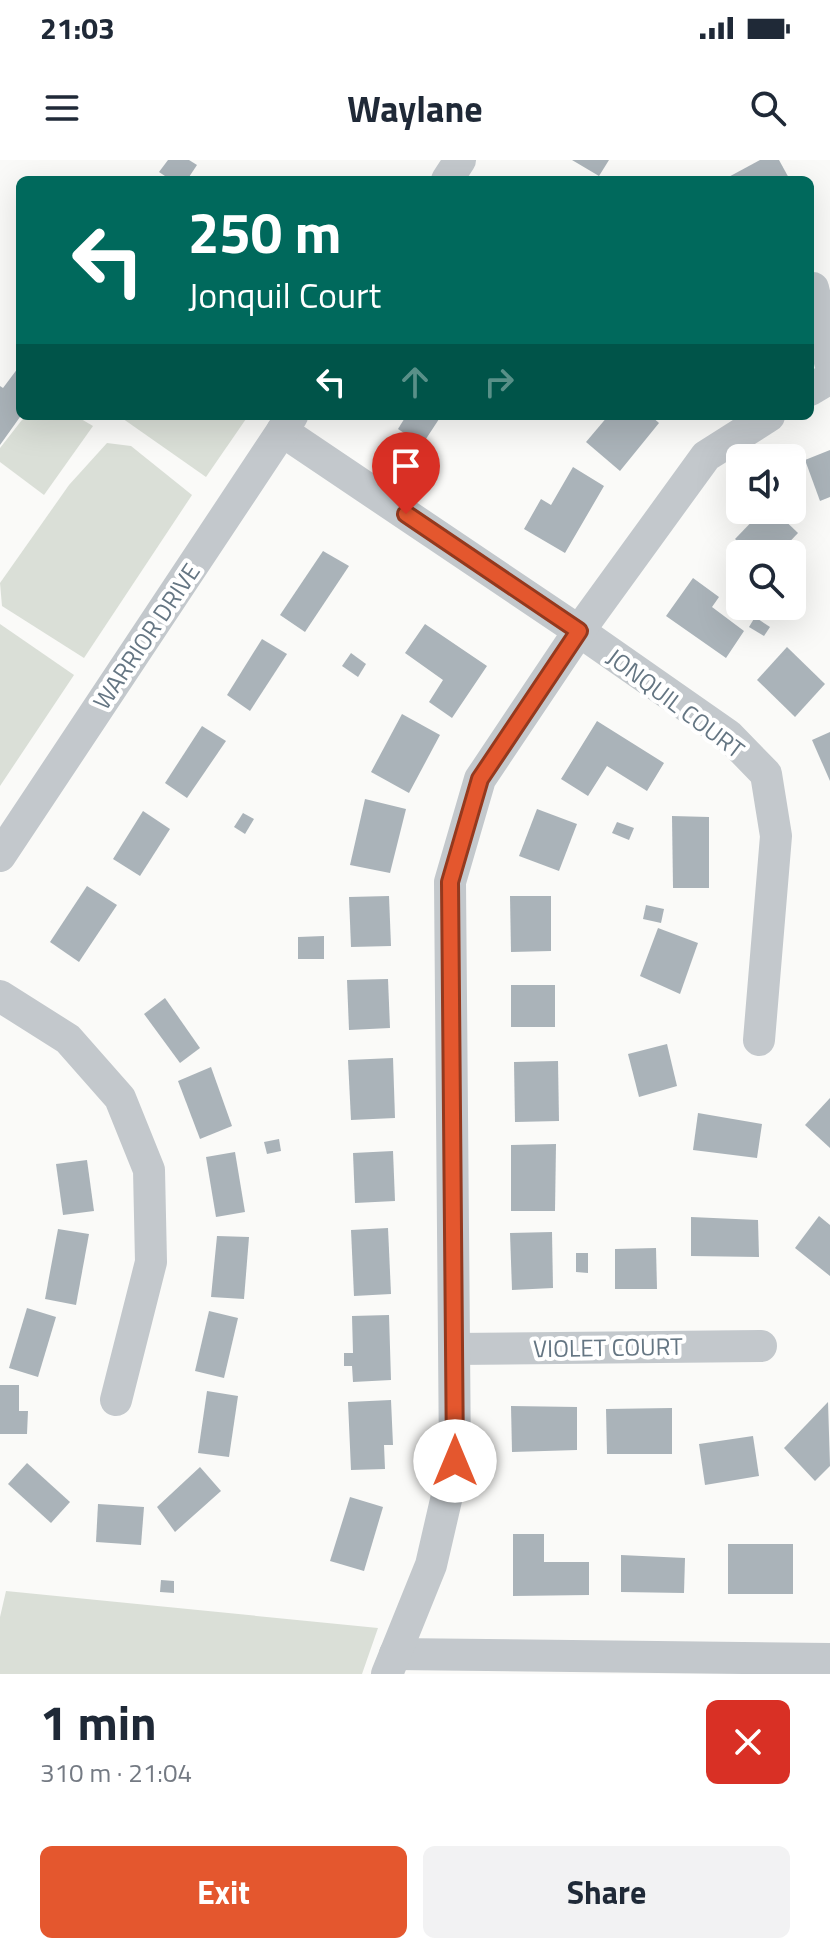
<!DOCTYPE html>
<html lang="en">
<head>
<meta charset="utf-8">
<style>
  body { margin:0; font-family:"Titillium Web",sans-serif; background:#f2f2f3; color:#1f2937; height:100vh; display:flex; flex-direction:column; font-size:30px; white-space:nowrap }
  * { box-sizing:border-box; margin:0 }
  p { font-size:26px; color:#747a83 }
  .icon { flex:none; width:44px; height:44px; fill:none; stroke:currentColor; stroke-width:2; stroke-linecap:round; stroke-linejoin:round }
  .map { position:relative; height:1514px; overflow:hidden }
  .side { display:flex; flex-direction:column; background:#fff; flex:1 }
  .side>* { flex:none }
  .banner { position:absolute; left:16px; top:16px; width:798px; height:244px; border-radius:12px; box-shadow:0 8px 32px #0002; background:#00695c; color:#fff; overflow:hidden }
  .controls { position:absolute; left:726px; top:284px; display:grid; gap:16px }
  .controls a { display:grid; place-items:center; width:80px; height:80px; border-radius:12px; background:#fff; box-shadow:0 8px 32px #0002; font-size:40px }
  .pin { position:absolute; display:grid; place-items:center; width:68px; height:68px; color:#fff; margin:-82px -34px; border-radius:50% 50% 50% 0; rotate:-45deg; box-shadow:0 0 8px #0007 }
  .pin .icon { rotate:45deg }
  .me { position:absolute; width:88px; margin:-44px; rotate:0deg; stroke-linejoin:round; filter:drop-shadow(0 0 6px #0008) }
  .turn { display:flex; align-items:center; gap:28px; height:168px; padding:0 40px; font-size:36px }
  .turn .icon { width:104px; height:104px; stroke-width:2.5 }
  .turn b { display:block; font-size:56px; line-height:68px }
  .lanes { display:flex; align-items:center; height:76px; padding:0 40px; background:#0003; justify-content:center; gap:40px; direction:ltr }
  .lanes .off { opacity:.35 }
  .round { display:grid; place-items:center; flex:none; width:84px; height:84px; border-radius:12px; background:#f2f2f3 }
  .headline { display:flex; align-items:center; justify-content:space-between; height:136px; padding:0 40px }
  h1 { font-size:48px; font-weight:700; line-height:60px }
  .button { display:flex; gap:16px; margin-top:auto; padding:16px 40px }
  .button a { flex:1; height:92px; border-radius:12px; background:#e4572e; color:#fff; font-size:32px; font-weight:700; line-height:92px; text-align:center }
  .button a+a { background:#f2f2f3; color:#1f2937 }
  .status { display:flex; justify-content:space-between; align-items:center; height:56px; padding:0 40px; background:#fff; direction:ltr }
  .status svg { height:22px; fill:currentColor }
  header { display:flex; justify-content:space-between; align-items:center; height:104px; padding:0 40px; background:#fff; font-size:36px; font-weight:700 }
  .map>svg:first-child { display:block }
</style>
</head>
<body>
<div class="status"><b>21:03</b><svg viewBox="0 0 49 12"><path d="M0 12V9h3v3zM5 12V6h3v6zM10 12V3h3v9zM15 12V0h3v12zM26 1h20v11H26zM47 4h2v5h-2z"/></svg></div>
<header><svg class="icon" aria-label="menu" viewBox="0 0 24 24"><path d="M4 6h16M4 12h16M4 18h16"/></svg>Waylane<svg class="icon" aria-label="search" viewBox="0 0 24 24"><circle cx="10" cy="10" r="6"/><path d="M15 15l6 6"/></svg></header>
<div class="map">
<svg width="830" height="1514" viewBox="0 0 830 1514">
  <rect width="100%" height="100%" fill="#fafaf8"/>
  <!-- green -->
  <g fill="#dadfd7">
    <polygon points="25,256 76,256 93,266 44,335 0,302 0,288"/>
    <polygon points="119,256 248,256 206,317"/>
    <polygon points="107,283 131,286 192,335 84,498 2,446 0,423 69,325"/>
    <polygon points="0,464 74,515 0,626"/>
    <polygon points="6,1431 378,1468 362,1514 0,1514 0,1457"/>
  </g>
  <!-- building -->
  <g fill="#aab3b9">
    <polygon points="168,0 189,0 197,5 187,20 171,20 159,12"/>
    <polygon points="572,0 609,0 599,16"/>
    <polygon points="760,0 779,0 790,20 723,20"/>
    <polygon points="18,208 20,209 20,257 0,285 0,226 3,228"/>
    <polygon points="406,256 441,256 422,285 398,269"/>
    <polygon points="608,256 651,256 659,263 620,311 586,282"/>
    <polygon points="830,290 830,337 820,341 805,300"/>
    <polygon points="573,307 604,326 565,393 524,369 541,339 551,345"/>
    <polygon points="763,350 774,350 798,373 778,394 751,394 735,379"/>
    <polygon points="323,391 349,406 305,472 280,455"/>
    <polygon points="693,418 719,437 712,447 744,471 726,498 666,456"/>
    <polygon points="755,457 770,467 764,476 749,467"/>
    <polygon points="425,464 487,506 452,558 429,542 443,520 405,493"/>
    <polygon points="262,479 287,494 250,551 227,535"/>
    <polygon points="787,487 825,524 795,557 757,520"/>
    <polygon points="351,493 366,504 358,517 342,506"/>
    <polygon points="402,554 440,575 409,633 371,612"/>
    <polygon points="597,561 664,603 647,631 607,606 588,636 561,619"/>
    <polygon points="202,566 226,581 187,638 165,623"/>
    <polygon points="830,572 830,621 812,580"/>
    <polygon points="365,639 406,649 390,713 350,705"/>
    <polygon points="537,649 577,664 559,711 519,696"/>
    <polygon points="143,651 170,669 140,716 113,699"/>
    <polygon points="243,653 254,659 245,674 234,667"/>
    <polygon points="672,656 709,657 709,728 673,728"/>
    <polygon points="617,662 634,668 629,680 612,673"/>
    <polygon points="87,726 117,745 79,802 50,782"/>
    <polygon points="389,736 391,786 351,787 349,737"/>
    <polygon points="510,736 551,736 551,791 511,792"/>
    <polygon points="646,745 664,749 661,763 643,759"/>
    <polygon points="658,768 698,783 680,834 640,816"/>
    <polygon points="324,776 324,799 298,799 298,777"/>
    <polygon points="388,819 390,868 349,870 347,820"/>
    <rect x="511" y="825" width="44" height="42"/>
    <polygon points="165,838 200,888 180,903 144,854"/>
    <polygon points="667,884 677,926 639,937 628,894"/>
    <polygon points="393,898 395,958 351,960 348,900"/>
    <polygon points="558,901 559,961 515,962 514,902"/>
    <polygon points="211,907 232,966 200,979 178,921"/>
    <polygon points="830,938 830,988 805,965"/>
    <polygon points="698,953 762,964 757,998 693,990"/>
    <polygon points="279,979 281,991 267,994 264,982"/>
    <polygon points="556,984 555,1051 511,1051 511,985"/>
    <polygon points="393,991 395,1041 355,1043 353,993"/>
    <polygon points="235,992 245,1052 216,1057 206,997"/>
    <polygon points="87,1000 94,1051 63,1055 56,1004"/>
    <polygon points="819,1056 830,1065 830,1116 795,1088"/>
    <polygon points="691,1057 758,1060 759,1097 691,1096"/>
    <polygon points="388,1068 391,1134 354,1136 351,1070"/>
    <polygon points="58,1069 89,1074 76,1145 45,1139"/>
    <polygon points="552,1072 553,1128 512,1130 510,1073"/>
    <polygon points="217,1076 249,1077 244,1139 211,1137"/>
    <polygon points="656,1088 657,1129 615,1129 615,1089"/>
    <polygon points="576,1093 588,1093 588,1113 576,1112"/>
    <polygon points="27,1148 56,1157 38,1217 9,1208"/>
    <polygon points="209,1151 238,1158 224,1218 195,1211"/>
    <polygon points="389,1155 391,1220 353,1222 352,1206 344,1206 344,1193 353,1193 352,1156"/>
    <polygon points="0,1225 19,1225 19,1251 28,1251 27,1274 0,1274"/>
    <polygon points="207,1231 238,1236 229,1297 198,1293"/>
    <polygon points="391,1240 393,1285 384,1285 385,1309 351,1310 348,1242"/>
    <polygon points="828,1242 830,1306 815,1321 784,1288"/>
    <polygon points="511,1246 577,1247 577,1290 512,1292"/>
    <polygon points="672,1248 672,1294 607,1294 606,1249"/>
    <polygon points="753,1276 759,1316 705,1325 699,1284"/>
    <polygon points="27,1303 70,1342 51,1363 8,1324"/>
    <polygon points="200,1307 221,1331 175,1372 157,1347"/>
    <polygon points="350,1337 383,1347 364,1411 330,1401"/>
    <polygon points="98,1344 144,1347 141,1385 96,1382"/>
    <polygon points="513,1374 544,1374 544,1402 589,1402 589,1435 513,1436"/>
    <rect x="728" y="1384" width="65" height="50"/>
    <polygon points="621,1395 685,1398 684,1433 621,1432"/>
    <polygon points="161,1420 174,1421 174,1433 160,1432"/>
  </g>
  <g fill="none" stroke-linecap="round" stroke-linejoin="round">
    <!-- minor -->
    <g stroke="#c3c8cc" stroke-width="32">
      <polyline points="447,20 460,0"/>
      <polyline points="813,128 830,202"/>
      <polyline points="810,230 830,218"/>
      <polyline points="282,271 579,471 728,575 766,614 776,676 759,880"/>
      <polyline points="0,696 292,256"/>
      <polyline points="0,836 68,879 120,938 149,1010 151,1102 116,1240"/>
      <polyline points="455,1189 761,1186"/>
      <polyline points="395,1494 830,1499"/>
      <polyline points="387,1514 431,1405 455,1301 450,722 480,619 579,471 706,296 769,256"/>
    </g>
  </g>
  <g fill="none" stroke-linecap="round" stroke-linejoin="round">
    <defs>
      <polyline id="route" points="406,354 579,471 480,619 450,722 455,1301"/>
    </defs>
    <!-- route casing -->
    <use href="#route" stroke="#94391e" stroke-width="20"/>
    <!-- route -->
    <use href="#route" stroke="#e4572e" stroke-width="14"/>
  </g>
  <g text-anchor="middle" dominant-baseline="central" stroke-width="8" stroke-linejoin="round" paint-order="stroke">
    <!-- street labels -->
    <g font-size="24" fill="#657683" stroke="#fff">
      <text transform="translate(146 476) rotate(-56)">WARRIOR DRIVE</text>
      <text transform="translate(676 543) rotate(37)">JONQUIL COURT</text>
      <text transform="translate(608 1187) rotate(-1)">VIOLET COURT</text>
    </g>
  </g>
</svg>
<div class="controls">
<a><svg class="icon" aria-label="sound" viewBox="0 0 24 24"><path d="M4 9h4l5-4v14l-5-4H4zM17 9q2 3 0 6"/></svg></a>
<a><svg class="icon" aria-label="search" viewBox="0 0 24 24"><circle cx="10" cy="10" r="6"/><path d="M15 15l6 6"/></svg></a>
</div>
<div class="pin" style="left:406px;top:354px;background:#d93025"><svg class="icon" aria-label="arrive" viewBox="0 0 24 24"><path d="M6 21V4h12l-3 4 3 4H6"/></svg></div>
<svg class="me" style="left:455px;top:1301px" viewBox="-20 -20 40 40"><circle r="19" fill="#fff"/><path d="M0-13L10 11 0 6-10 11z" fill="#e4572e"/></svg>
<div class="banner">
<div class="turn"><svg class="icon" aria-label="left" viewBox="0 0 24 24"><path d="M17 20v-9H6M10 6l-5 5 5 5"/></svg><div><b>250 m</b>Jonquil Court</div></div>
<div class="lanes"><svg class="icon" aria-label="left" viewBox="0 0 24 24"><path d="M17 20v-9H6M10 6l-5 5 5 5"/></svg><svg class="icon off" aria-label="ahead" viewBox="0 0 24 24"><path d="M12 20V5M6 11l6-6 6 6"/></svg><svg class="icon off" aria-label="right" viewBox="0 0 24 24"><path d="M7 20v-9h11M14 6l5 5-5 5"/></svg></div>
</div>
</div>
<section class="side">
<div class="headline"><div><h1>1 min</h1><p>310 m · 21:04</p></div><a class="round" style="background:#d93025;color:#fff"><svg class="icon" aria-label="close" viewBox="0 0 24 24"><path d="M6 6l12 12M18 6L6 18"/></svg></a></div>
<div class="button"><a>Exit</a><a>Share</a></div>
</section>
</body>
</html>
